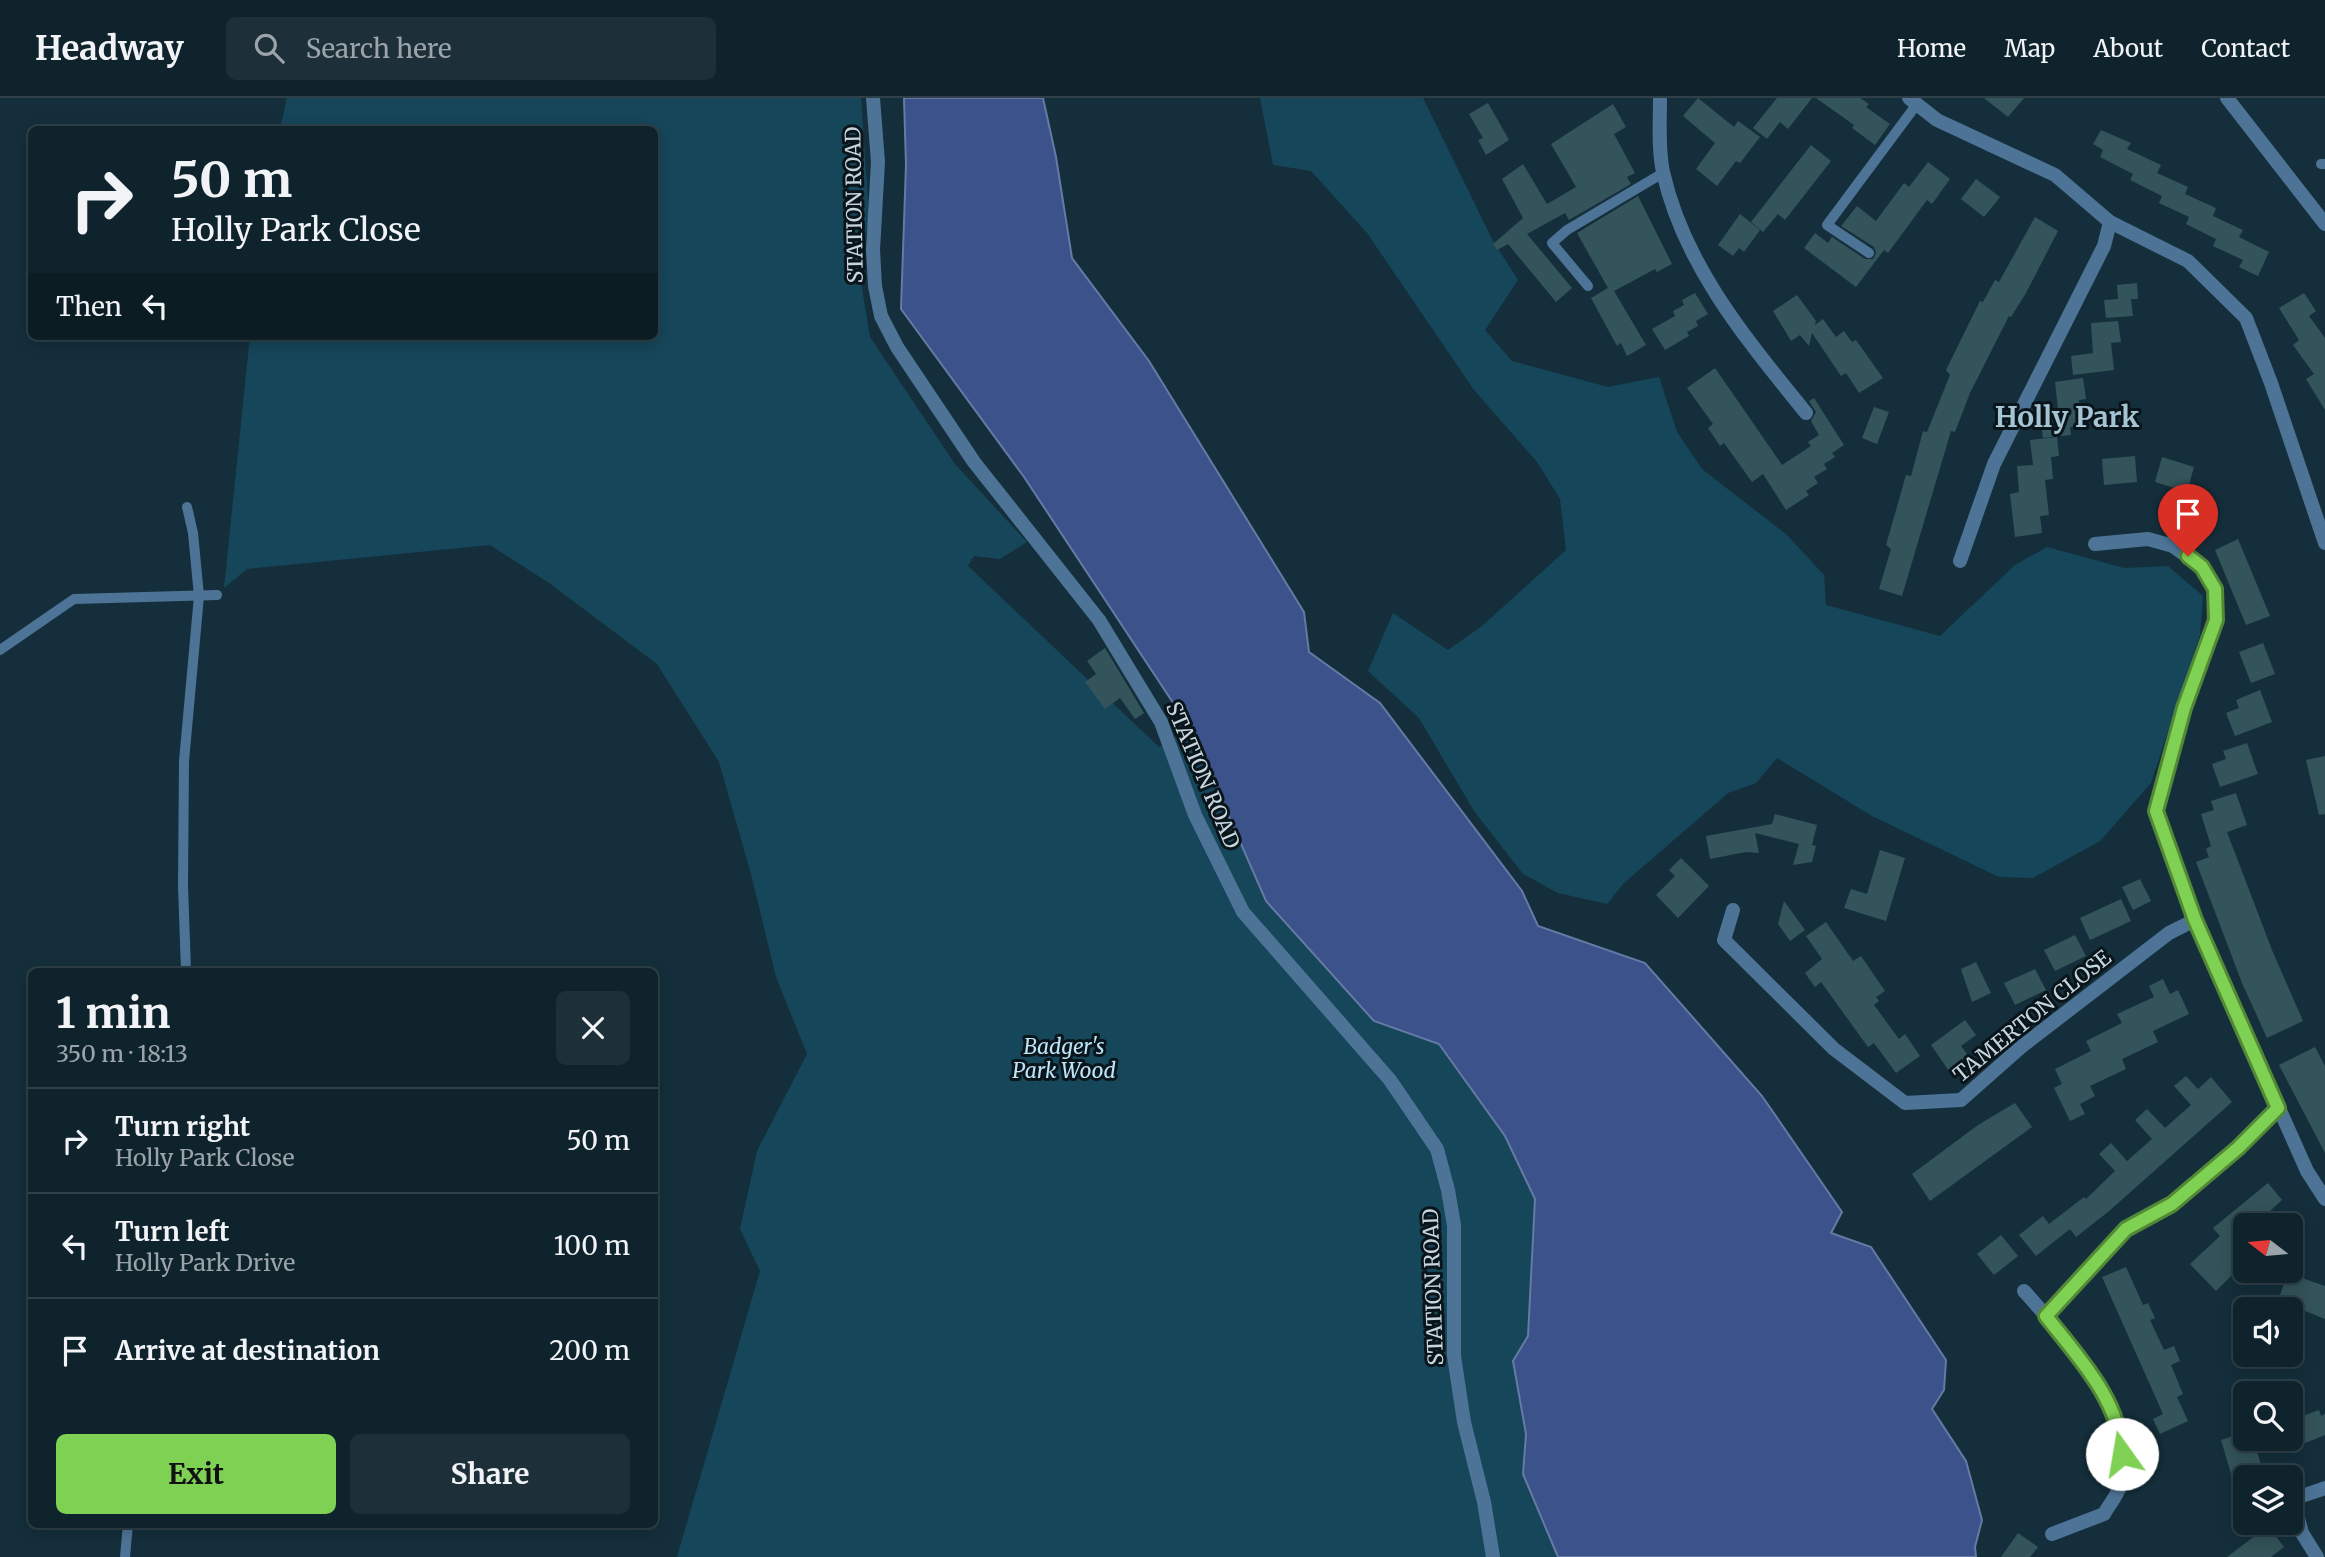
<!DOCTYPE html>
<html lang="en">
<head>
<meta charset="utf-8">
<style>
  body { margin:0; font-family:Merriweather,serif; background:#1d2f38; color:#f1f3f6; height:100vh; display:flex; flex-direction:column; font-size:26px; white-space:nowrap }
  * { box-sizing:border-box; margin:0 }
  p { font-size:23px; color:#9ba4a9 }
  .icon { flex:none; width:38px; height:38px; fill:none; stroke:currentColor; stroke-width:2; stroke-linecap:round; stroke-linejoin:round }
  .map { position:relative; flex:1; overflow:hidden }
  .side { position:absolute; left:28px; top:870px; width:630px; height:560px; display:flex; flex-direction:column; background:#0f232c; border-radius:10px; box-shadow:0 4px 18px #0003,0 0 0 2px #2f4048 }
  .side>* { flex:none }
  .guide { position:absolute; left:28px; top:28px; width:630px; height:214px; border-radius:10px; box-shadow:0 4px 18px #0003,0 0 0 2px #2f4048; background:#0f232c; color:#f1f3f6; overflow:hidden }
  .needle { width:46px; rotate:286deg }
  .controls { position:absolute; left:2233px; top:1115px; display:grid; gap:14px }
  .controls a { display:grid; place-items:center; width:70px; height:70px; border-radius:10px; background:#0f232c; box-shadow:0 4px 18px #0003,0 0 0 2px #2f4048; font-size:35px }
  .pin { position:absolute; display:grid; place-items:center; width:60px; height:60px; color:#fff; margin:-72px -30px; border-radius:50% 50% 50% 0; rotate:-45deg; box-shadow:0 0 7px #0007 }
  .pin .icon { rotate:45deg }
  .me { position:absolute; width:77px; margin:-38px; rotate:347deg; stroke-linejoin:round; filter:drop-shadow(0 0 5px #0008) }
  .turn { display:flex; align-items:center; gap:24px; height:147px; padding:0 28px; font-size:32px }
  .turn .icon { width:91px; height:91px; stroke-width:2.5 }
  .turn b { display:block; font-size:49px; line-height:60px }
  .then { display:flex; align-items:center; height:66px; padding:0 28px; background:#0003; gap:14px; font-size:26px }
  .round { display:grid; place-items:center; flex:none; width:74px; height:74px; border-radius:10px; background:#1d2f38 }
  .summary { display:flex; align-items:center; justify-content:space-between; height:119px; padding:0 28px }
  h1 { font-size:42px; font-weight:700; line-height:52px }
  .primary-button { display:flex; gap:14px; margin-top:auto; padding:14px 28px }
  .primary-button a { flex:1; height:80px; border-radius:10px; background:#7ed153; color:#111; font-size:28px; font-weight:700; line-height:80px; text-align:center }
  .primary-button a+a { background:#1d2f38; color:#f1f3f6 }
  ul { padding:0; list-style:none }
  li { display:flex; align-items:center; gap:21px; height:105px; padding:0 28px; border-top:2px solid #2f4048 }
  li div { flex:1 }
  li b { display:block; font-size:26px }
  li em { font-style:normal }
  header { display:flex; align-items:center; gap:42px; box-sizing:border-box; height:98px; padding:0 35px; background:#0f232c; border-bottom:2px solid #2f4048 }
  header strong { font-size:33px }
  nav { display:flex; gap:38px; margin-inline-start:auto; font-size:24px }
  .search { width:490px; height:63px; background:#1d2f38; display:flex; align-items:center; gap:18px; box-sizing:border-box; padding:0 24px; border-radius:10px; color:#9ba4a9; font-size:26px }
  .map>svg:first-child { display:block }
</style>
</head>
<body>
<header>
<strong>Headway</strong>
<div class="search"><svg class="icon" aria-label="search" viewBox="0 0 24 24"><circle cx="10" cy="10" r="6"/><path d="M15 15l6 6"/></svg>Search here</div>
<nav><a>Home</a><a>Map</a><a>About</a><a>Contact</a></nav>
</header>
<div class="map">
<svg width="2325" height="1459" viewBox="0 0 2325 1459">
  <rect width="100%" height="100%" fill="#142f3b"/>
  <!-- green -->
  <g fill="#16465a">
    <polygon points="287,0 861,0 869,115 860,178 870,239 955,366 1027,444 1000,461 974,458 968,468 1159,649 1191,631 1024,379 901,211 906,67 904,0 1043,0 1056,59 1072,160 1149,263 1304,514 1309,554 1380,605 1522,793 1538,828 1645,865 1762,998 1842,1114 1831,1135 1871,1149 1946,1262 1944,1292 1932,1311 1966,1363 1982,1422 1975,1449 1976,1459 677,1459 760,1173 740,1131 757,1053 807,956 776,879 751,776 719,664 657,566 549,485 490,447 247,471 224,490 250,238 654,238 654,32 280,31"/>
    <polygon points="1260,0 1423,0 1492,141 1518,182 1485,232 1512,263 1608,289 1659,279 1677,334 1702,371 1787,437 1824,477 1826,507 1940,538 2015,467 2047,449 2124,470 2168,468 2203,498 2200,537 2151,685 2100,743 2033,780 1999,779 1872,718 1777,660 1756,685 1728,695 1623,786 1607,806 1558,795 1523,776 1474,713 1419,620 1368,573 1393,515 1448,552 1482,528 1566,452 1560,401 1537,364 1474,292 1367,135 1311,73 1273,67"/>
  </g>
  <!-- water -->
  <polygon fill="#3b528b" stroke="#657aa4" stroke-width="2" points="904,0 1043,0 1056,59 1072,160 1149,263 1304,514 1309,554 1380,605 1522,793 1538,828 1645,865 1762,998 1842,1114 1831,1135 1871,1149 1946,1262 1944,1292 1932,1311 1966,1363 1982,1422 1975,1449 1976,1459 1558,1459 1523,1376 1526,1336 1513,1263 1528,1238 1535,1101 1505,1038 1439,946 1374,923 1266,803 1191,632 1024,379 901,211 906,67"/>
  <!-- building -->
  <g fill="#33545a">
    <polygon points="1698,0 1734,29 1738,23 1760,39 1740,65 1736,63 1717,88 1696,71 1715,45 1683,18"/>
    <polygon points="1777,0 1812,0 1788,31 1780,24 1767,41 1753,30"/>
    <polygon points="1816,0 1860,0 1869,6 1866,9 1890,26 1875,47 1852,30 1854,27"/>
    <polygon points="1984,0 2024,0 2008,19"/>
    <polygon points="1488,5 1509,42 1486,57 1478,42 1483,40 1469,16"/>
    <polygon points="1613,6 1626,29 1614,36 1635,75 1627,79 1631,86 1569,122 1565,115 1527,136 1572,190 1556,204 1508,146 1497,152 1493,146 1523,120 1502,81 1523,66 1547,106 1576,89 1551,46"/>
    <polygon points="2101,32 2131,45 2127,51 2161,67 2157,75 2188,89 2185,96 2216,110 2213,118 2243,132 2239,139 2269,154 2258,178 2239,169 2243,162 2213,148 2216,141 2186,126 2189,119 2159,105 2162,98 2130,82 2133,76 2100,59 2103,52 2093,46"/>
    <polygon points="1811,47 1831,63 1785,122 1778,116 1763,134 1751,124"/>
    <polygon points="1928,64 1950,81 1932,106 1927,102 1888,155 1884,152 1856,189 1804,150 1815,135 1828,145 1832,139 1865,161 1873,161 1876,155 1874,149 1841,128 1857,108 1876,123 1904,85 1909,89"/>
    <polygon points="1976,81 2000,99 1984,119 1961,101"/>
    <polygon points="1638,98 1672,166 1657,174 1655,171 1614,193 1646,247 1627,258 1621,245 1617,248 1591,200 1608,190 1577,135"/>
    <polygon points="1740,116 1760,132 1744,154 1739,150 1733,158 1718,147"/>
    <polygon points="2035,119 2058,133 2026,195 2011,219 2009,218 1970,295 1955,334 1951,333 1902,498 1879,491 1891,451 1886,447 1906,377 1911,378 1923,333 1927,334 1950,277 1946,272 1980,203 1983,204 1995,182 1999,184"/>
    <polygon points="2137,185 2138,201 2131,201 2133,218 2106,220 2104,202 2118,201 2117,187"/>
    <polygon points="1695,195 1708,216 1696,223 1698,228 1687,234 1689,238 1665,252 1652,231 1675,218 1673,213 1684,207 1682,202"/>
    <polygon points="2304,195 2316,213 2309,218 2325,240 2325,312 2306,281 2314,276 2293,247 2299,242 2279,210"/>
    <polygon points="1797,197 1816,223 1815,227 1823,221 1836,239 1844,233 1852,244 1856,242 1883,280 1859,295 1846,275 1841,278 1812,235 1809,248 1800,237 1791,243 1773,213"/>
    <polygon points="2118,223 2121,244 2111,245 2114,272 2073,277 2071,258 2093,255 2091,225"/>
    <polygon points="1715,270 1782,367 1811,348 1808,344 1819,337 1811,323 1816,314 1809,303 1814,300 1844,347 1832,355 1835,359 1824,366 1827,371 1814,379 1818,385 1806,393 1809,397 1786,412 1763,376 1752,384 1724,345 1720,348 1708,330 1713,326 1687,290"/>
    <polygon points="2083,280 2086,301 2079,302 2082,327 2070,329 2071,337 2043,340 2040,313 2058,311 2055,284"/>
    <polygon points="1874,309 1889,314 1877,346 1862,340"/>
    <polygon points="2057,339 2059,358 2051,359 2053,381 2045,382 2049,417 2040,418 2042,435 2015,439 2010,396 2019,394 2017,368 2033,367 2030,342"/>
    <polygon points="2135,358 2137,384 2104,387 2102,361"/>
    <polygon points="2162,359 2194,369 2187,394 2155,384"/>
    <polygon points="2238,441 2270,518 2246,527 2215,452"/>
    <polygon points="2263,545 2275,576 2251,585 2239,554"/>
    <polygon points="1105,550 1144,615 1135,621 1120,600 1105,611 1085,584 1096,576 1087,563"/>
    <polygon points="2260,592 2272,624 2235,638 2226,615 2239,610 2236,602"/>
    <polygon points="2247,645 2258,676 2220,689 2212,666 2226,661 2223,653"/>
    <polygon points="2325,658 2325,716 2319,717 2306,662"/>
    <polygon points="2236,695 2247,727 2227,734 2272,852 2303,923 2267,940 2242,885 2196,764 2209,759 2206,751 2211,748 2201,716 2214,712 2211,703"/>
    <polygon points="1775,716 1817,727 1812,747 1816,748 1812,764 1793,767 1799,746 1755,735 1759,755 1746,754 1710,761 1706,738 1772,726"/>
    <polygon points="1880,752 1905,760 1886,823 1844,810 1851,791 1867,796"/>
    <polygon points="1681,760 1709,788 1678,820 1656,797 1675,778 1669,772"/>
    <polygon points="2140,781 2151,803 2133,812 2122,789"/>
    <polygon points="2121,801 2131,823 2090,842 2080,820"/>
    <polygon points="1784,803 1805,832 1790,843 1778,826"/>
    <polygon points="1826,824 1853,863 1861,858 1885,893 1876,899 1879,903 1874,907 1899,941 1905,936 1920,958 1896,975 1874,945 1868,949 1821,884 1815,889 1805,875 1822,861 1806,838"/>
    <polygon points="2075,837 2086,858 2055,873 2044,852"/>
    <polygon points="1976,864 1991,895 1972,904 1961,871"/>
    <polygon points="2035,871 2046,892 2015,907 2004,885"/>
    <polygon points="2163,881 2170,896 2178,892 2189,916 2153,933 2158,944 2122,961 2126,971 2090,988 2095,998 2080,1006 2085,1016 2070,1023 2054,990 2062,986 2055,971 2091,953 2086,943 2122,925 2117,916 2154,899 2149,888"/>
    <polygon points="1965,922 1976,937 1961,948 1969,959 1949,973 1931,947"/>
    <polygon points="2315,949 2325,968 2325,1055 2279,967"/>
    <polygon points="2186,978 2198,991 2211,979 2232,1004 2108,1114 2076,1139 2070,1131 2036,1158 2019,1137 2043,1118 2049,1126 2084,1099 2086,1101 2115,1073 2099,1056 2111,1045 2127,1063 2152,1041 2135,1022 2147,1011 2165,1030 2191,1007 2174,988"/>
    <polygon points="2015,1005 2032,1029 1930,1103 1912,1076 1978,1027"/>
    <polygon points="2268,1085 2282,1102 2270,1113 2282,1127 2245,1127 2245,1134 2231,1147 2245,1162 2245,1185 2235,1174 2216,1193 2190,1166 2220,1138 2213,1130"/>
    <polygon points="2001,1137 2018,1158 1994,1177 1977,1156"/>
    <polygon points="2126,1169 2143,1207 2148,1205 2155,1220 2150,1222 2164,1252 2174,1248 2180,1263 2171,1267 2183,1296 2177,1299 2188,1323 2160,1336 2153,1321 2163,1316 2102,1179"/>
    <polygon points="2287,1178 2295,1181 2302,1180 2325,1188 2325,1221 2278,1202"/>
    <polygon points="2319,1312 2321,1318 2325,1316 2325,1337 2303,1346 2301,1340 2291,1343 2291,1322"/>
    <polygon points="2245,1334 2245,1340 2253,1340 2262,1370 2257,1371 2259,1379 2245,1379 2245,1410 2241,1410 2221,1342"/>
    <polygon points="2268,1428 2284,1449 2271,1459 2227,1459"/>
    <polygon points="2018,1435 2038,1449 2030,1459 2001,1459"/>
  </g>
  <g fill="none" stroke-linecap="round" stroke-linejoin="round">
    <!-- lane -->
    <g stroke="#4d7497" stroke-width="10">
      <polyline points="2321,66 2325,66"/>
      <polyline points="1869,155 1827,127 1917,6"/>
      <polyline points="1588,188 1552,145 1567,132 1663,75"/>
      <polyline points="0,552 74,501 217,497"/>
      <polyline points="186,873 183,788 184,663 199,498 193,435 187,409"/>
      <polyline points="125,1459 128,1426"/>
    </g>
    <!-- street -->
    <g stroke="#4d7497" stroke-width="14">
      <polyline points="873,0 878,64 873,152 875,188 881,218 897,249 974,364 1099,522 1161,624 1195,717 1243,814 1390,982 1437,1051 1448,1092 1454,1127 1454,1258 1464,1324 1484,1404 1493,1459"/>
      <path d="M1660,0C1660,24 1658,50 1663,74C1684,168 1748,243 1806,315"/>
      <polyline points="1909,0 1937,22 2055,77 2110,124 2188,163 2246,220 2271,285 2325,445"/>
      <polyline points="2227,0 2325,126"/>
      <polyline points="2178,418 2173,448 2202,469 2215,491 2215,522 2184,610 2156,713 2195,822 2307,1073 2325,1101"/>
      <polyline points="2095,446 2148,441 2173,448"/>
      <polyline points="1960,463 1994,366 2104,148 2110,124"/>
      <polyline points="1733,812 1724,842 1834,951 1905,1005 1961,1002 2021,949 2169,835 2195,822"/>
      <path d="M2024,1193C2063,1237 2143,1324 2120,1388C2117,1398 2109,1407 2104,1416L2052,1436"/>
      <polyline points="2046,1218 2126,1131 2172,1106 2238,1050 2278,1010"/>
      <polyline points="2317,1459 2302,1435 2293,1401 2325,1390"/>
    </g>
  </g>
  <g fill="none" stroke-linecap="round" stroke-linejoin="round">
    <defs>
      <path id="route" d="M2122,1356C2120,1302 2077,1258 2046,1218L2126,1131L2172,1106L2238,1050L2278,1010L2195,822L2156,713L2184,610L2216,522L2215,491L2202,469L2188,458"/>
    </defs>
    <!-- route casing -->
    <use href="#route" stroke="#528836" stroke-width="18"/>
    <!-- route -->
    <use href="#route" stroke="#7ed153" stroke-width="12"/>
  </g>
  <g text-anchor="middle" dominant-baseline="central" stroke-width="6" stroke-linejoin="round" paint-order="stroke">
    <!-- street labels -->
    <g font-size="21" fill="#c7d6de" stroke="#0a151b">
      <text transform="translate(854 107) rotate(-91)">STATION ROAD</text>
      <text transform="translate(1203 677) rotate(67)">STATION ROAD</text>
      <text transform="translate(2032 918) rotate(-39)">TAMERTON CLOSE</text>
      <text transform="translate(1433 1189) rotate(-92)">STATION ROAD</text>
    </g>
    <!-- park labels -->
    <g font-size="21" font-style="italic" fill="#bbe4f8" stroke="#0a151b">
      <text x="1064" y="948">Badger's<tspan x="1064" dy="24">Park Wood</tspan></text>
    </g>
    <!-- district labels -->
    <g font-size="28" font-weight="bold" fill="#a5c4d3" stroke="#0a151b">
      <text x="2067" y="319">Holly Park</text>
    </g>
  </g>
</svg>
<div class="controls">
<a><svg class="needle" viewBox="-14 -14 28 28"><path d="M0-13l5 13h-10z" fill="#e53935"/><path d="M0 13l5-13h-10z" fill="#9ba4a9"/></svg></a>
<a><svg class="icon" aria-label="sound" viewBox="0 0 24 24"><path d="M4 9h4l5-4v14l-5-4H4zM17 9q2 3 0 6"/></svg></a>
<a><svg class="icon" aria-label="search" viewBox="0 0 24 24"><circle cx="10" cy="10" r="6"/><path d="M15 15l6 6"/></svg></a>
<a><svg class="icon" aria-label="layers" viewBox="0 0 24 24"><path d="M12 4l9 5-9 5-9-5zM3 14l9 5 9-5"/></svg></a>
</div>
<div class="pin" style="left:2188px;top:458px;background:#d93025"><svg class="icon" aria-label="arrive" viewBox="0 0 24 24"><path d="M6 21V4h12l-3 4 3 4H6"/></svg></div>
<svg class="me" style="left:2122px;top:1356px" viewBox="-20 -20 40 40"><circle r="19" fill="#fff"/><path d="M0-13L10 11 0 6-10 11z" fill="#7ed153"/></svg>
<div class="guide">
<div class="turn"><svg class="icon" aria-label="right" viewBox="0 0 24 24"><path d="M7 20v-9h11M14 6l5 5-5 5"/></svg><div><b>50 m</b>Holly Park Close</div></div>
<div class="then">Then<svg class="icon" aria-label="left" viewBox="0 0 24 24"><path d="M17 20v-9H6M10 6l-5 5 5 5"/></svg></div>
</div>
<section class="side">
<div class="summary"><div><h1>1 min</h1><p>350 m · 18:13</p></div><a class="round"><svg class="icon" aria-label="close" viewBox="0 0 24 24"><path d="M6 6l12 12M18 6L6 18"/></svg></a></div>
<ul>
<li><svg class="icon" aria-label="right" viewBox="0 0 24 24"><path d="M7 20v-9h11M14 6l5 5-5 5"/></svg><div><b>Turn right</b><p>Holly Park Close</p></div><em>50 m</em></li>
<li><svg class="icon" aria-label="left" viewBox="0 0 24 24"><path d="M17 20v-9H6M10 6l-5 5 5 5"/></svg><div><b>Turn left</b><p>Holly Park Drive</p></div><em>100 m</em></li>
<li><svg class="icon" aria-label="arrive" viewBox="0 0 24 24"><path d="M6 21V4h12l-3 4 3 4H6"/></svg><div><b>Arrive at destination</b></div><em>200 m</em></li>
</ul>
<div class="primary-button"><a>Exit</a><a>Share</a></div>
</section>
</div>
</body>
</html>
